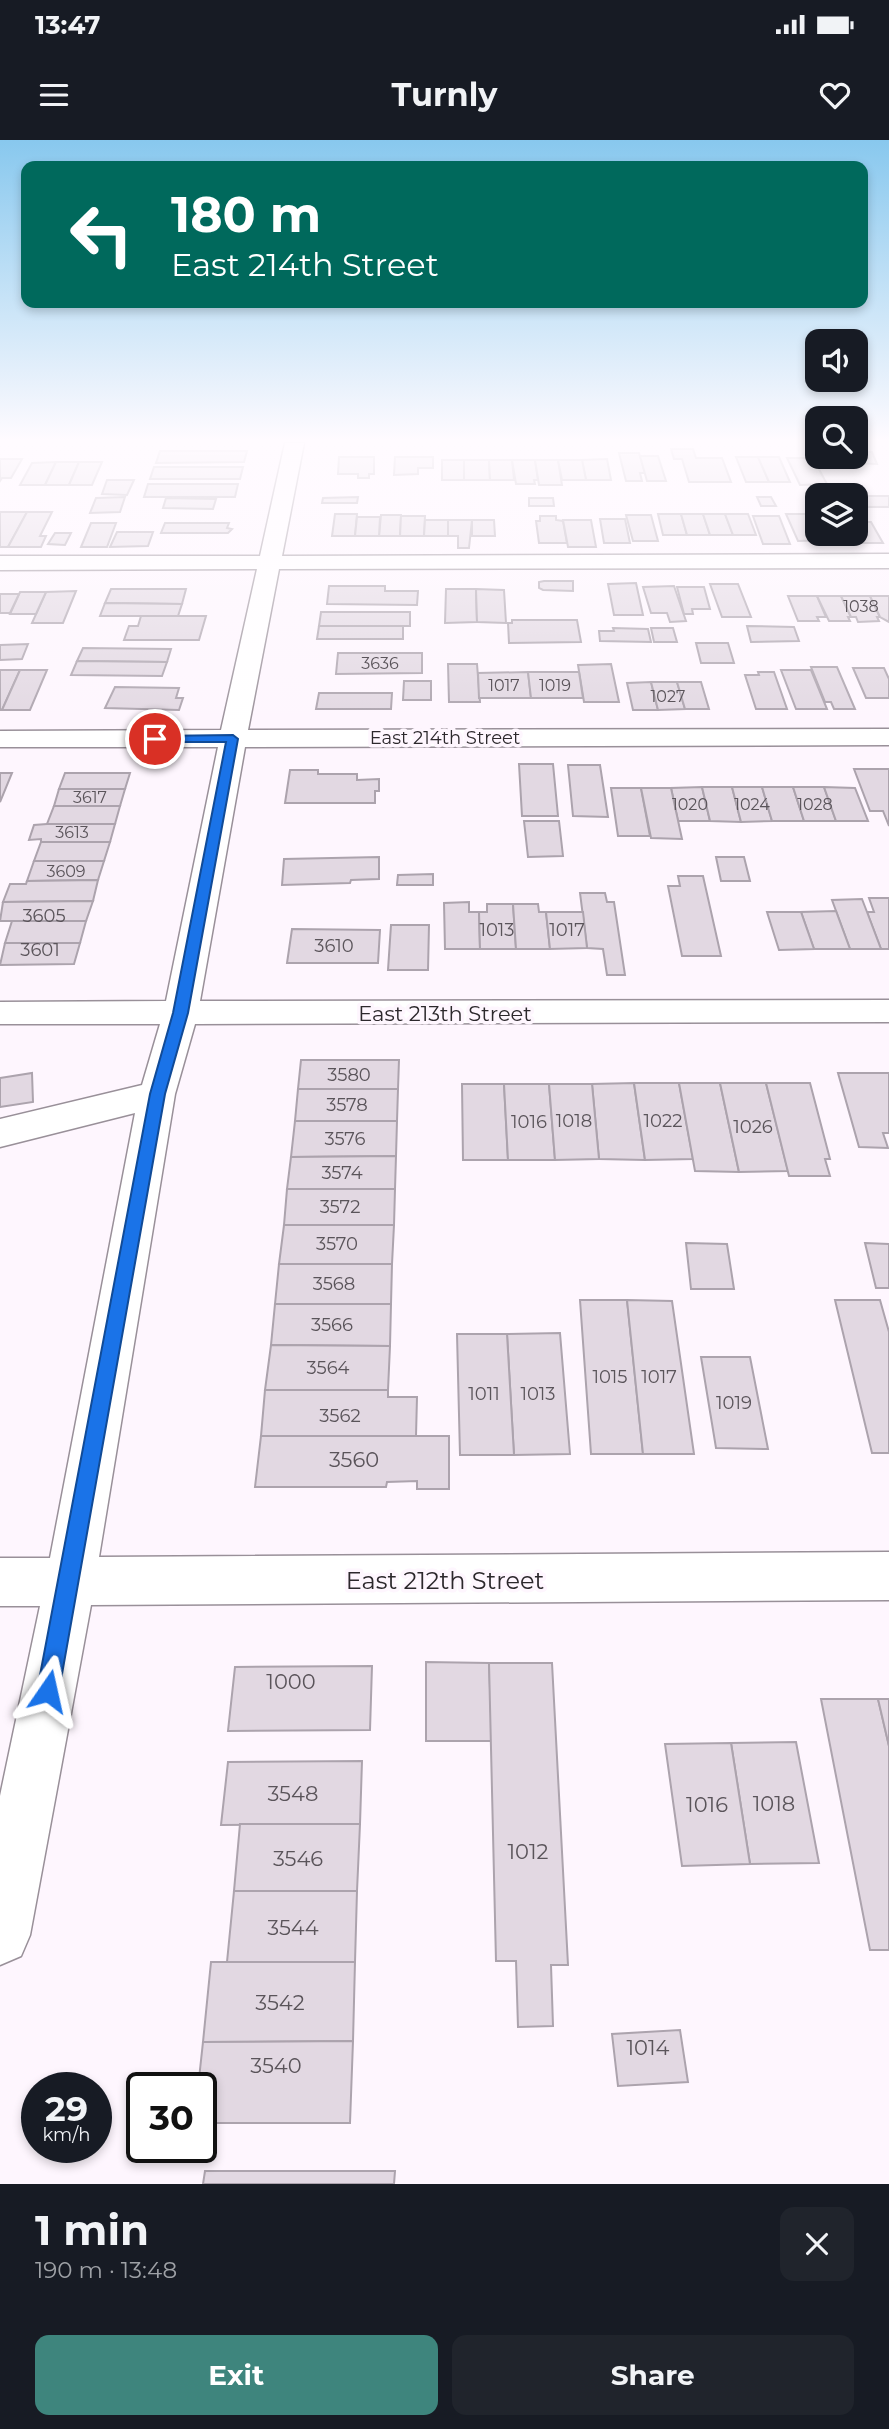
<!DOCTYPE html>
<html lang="en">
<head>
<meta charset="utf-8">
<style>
  body { margin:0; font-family:Montserrat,sans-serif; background:#20242c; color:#f1f3f6; height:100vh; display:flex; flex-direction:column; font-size:26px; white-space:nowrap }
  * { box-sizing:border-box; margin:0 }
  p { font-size:23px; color:#9ea1a6 }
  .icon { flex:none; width:38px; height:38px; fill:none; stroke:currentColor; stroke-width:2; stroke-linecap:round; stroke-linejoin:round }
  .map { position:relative; height:2044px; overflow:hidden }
  .panel { display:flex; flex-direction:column; background:#171b24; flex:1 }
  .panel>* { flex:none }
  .top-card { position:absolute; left:21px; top:21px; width:847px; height:147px; border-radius:14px; box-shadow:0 4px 10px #0003; background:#00695c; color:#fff; overflow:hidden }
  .tools { position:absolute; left:805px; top:189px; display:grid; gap:14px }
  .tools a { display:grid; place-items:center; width:63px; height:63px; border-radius:14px; background:#171b24; box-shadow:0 4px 10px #0003; font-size:35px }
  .speed { position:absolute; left:21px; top:1932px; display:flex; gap:14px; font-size:35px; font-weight:700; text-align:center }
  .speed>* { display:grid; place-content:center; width:91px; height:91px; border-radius:50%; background:#171b24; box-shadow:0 4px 10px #0003; line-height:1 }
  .speed small { font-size:18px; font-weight:400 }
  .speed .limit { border:4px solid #111; border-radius:10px; background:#fff; color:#111 }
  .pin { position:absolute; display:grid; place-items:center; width:60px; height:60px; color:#fff; margin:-30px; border:4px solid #fff; border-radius:50%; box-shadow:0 2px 7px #0007 }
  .me { position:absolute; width:77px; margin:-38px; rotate:11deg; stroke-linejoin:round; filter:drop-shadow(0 0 5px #0008) }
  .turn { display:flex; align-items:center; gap:24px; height:147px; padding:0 35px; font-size:32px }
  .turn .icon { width:91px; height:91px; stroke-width:2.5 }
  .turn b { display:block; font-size:49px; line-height:60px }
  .round { display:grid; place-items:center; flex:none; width:74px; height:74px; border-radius:14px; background:#20242c }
  .head { display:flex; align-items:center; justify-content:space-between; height:119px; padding:0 35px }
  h1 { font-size:42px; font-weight:700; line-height:52px }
  .button { display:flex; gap:14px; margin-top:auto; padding:14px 35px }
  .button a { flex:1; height:80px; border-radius:14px; background:#3e857d; color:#fff; font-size:28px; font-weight:700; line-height:80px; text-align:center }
  .button a+a { background:#20242c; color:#f1f3f6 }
  .status { display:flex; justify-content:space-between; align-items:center; height:49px; padding:0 35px; background:#171b24; direction:ltr }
  .status svg { height:19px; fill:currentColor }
  header { display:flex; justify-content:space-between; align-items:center; height:91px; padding:0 35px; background:#171b24; font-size:32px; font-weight:700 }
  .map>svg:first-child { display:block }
</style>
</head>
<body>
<div class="status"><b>13:47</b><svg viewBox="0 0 49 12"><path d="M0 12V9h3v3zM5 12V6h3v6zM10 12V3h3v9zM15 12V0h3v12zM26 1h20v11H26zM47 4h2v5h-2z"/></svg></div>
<header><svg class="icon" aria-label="menu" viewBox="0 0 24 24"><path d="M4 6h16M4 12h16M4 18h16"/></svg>Turnly<svg class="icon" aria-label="heart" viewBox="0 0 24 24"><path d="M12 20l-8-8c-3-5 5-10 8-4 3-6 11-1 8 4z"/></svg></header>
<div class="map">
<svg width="889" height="2044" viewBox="0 0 889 2044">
  <rect width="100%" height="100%" fill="#fef6fe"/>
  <!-- building -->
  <g fill="#e2d8e2" stroke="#aca3ad" stroke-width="2">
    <polygon points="671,309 693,309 696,318 722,318 731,342 689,342 682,319 674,319"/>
    <polygon points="160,311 247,311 244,322 156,323"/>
    <polygon points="856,312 872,312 877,324 852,323 849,317 856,317"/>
    <polygon points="619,313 639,313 645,333 640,333 642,341 626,341"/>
    <polygon points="640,316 658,316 666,341 647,341"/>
    <polygon points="339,317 374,317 374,334 369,334 369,338 358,338 358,334 338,334"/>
    <polygon points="395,317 433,317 433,328 418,328 418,334 394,335"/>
    <polygon points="736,317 758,317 769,342 746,342"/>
    <polygon points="758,317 779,317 790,342 769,342"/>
    <polygon points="787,318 806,318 808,322 815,322 827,344 800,345"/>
    <polygon points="0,319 22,319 11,338 2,338 0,341"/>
    <polygon points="607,319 611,340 586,340 582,320"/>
    <rect x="442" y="320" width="22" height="20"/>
    <polygon points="464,320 489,320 490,340 464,340"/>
    <polygon points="489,320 512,320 514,340 490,340"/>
    <polygon points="512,320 535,320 538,340 534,340 535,344 516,344"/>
    <polygon points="535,320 558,320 562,345 539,345"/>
    <polygon points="558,320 582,320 586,340 562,340"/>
    <polygon points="56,322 45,345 20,345 32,323"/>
    <polygon points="56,322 79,322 69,345 45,345"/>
    <polygon points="79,322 102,322 92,345 69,345"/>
    <polygon points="154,327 243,327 240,339 150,339"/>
    <polygon points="107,340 134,340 127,355 102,354"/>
    <polygon points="148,344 238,344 235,357 144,357"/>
    <polygon points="860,356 889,356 889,367 866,367"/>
    <polygon points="125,357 120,372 90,373 96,358"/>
    <polygon points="358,357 357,363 322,363 323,358"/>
    <polygon points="757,357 771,357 776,366 761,366"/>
    <polygon points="166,358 216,359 213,369 163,368"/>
    <polygon points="529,358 553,358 554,366 529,366"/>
    <polygon points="0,372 27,372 8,407 0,407"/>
    <polygon points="27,372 52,372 40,396 46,396 41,407 8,407"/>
    <polygon points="335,374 357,374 355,396 332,396"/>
    <polygon points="658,374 681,374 687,395 663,395"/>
    <polygon points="681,374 703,374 710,395 687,395"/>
    <polygon points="703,374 725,374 733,395 710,395"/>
    <polygon points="725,374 748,374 756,395 733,395"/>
    <polygon points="786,374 807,374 809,378 816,378 817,394 824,394 827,400 798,401"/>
    <polygon points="381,375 401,375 400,396 379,396"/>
    <polygon points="626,375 651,375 658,401 633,401"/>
    <polygon points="401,376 425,376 424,396 400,396"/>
    <polygon points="540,376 556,376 556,380 563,381 567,403 539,403 536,381 540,381"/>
    <polygon points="753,376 779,376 790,404 763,404"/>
    <polygon points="357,377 380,377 379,396 355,396"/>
    <polygon points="600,379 625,379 630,403 604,403"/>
    <polygon points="425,380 448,380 448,396 424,396"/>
    <polygon points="448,380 472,380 469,408 458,408 458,396 448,396"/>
    <polygon points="472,380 494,380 495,396 472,396"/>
    <polygon points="563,380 591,380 596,407 568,407"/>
    <polygon points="856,382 871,382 883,403 861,403 856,393"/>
    <polygon points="91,383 116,383 107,407 81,407"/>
    <polygon points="165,383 229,383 227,388 232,389 228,393 161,393"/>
    <polygon points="117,392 153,392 148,406 110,407"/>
    <polygon points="55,393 71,393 65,405 48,404"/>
    <polygon points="831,394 855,394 859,400 835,401"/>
    <polygon points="544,441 573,441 573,451 543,450 539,448 539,442"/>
    <polygon points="636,443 643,475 614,475 608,444"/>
    <polygon points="710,444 738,444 751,477 722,477"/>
    <polygon points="329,446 385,446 385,451 418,451 417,465 327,464"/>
    <polygon points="674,446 686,481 670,482 667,473 651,473 643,447"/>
    <polygon points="677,447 704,447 710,469 692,469 693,474 684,474"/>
    <polygon points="111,449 186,449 182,464 105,463"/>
    <polygon points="446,449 476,449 477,482 445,483"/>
    <polygon points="476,449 504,450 506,483 477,482"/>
    <polygon points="76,451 63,483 32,483 46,452"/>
    <polygon points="20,452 46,452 36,474 10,474"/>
    <polygon points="0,454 19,454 10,473 0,473"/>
    <polygon points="788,456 817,456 826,477 817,477 819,481 798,481"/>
    <polygon points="817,456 841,456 851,477 848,477 850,481 829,481"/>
    <polygon points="841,456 870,456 880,477 877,477 879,481 858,482 856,477 851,477"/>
    <polygon points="870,456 889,456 889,482 880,477"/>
    <polygon points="105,463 182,464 178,476 100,476"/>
    <polygon points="321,472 410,472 410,486 319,486"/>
    <polygon points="141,476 206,476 199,500 124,500 129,486 138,486"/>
    <polygon points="512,480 577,480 581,502 509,503 508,483 512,483"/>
    <polygon points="319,486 403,486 403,499 317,499"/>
    <polygon points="747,486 794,487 799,501 751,502"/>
    <polygon points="613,488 648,489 651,502 600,501 599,491 614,491"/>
    <polygon points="651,488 673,488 677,502 654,502"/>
    <polygon points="696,503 728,503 734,523 701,523"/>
    <polygon points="28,504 22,519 0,520 0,505"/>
    <polygon points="83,508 171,509 167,522 77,521"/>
    <polygon points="338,513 422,513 422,533 336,534"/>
    <polygon points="77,521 167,522 162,536 71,535"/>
    <polygon points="448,524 477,524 480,562 449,562"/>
    <polygon points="611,524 619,562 584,562 578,525"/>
    <polygon points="811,527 837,527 855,569 834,569 831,562 825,562"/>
    <polygon points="853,528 884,528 889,539 889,558 866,558"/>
    <polygon points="0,530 20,530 2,570 0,570"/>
    <polygon points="20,530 47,530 30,570 2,570"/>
    <polygon points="781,530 811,530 827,569 796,569"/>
    <polygon points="528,532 531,558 479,558 478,533"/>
    <polygon points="528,532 579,532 583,558 531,558"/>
    <polygon points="758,532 774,532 787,569 756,569 745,535 759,535"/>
    <polygon points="404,541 431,541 431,560 403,560"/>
    <polygon points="651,542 658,570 633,570 627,543"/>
    <polygon points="651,542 677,542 685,569 658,570"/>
    <polygon points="677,542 701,542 709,569 685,569"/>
    <polygon points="115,547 179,548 176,558 183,558 179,570 105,568"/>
    <polygon points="319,553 392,553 391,569 316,569"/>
    <polygon points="519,624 553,624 558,676 522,676"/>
    <polygon points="568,625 600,625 608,677 573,676"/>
    <polygon points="854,629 889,629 889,686 883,671 870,671"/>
    <polygon points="290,630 318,630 318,634 357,634 357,640 379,639 379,651 375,651 375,663 285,663"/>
    <polygon points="0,633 12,633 0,662"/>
    <polygon points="65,633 130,633 125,649 59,649"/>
    <polygon points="702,647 710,681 678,681 671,648"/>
    <polygon points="702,647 732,647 741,682 710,681"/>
    <polygon points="732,647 762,647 772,681 741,682"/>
    <polygon points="762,647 793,647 804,681 772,681"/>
    <polygon points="793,647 824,647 836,681 804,681"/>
    <polygon points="824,647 855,648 868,681 836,681"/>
    <polygon points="611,648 641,648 650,696 618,696"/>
    <polygon points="641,648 671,648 682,699 651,698"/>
    <polygon points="59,649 125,649 120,666 54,666"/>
    <polygon points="54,666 120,666 115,684 47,684"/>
    <polygon points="524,681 559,681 563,716 528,717"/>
    <polygon points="47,684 115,684 110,702 41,702 41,699 29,700 34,685"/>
    <polygon points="41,702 110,702 104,721 34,721"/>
    <polygon points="379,717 379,739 351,740 350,743 282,745 284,719"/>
    <polygon points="716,717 744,717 750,741 721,741"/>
    <polygon points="34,721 104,721 98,740 27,741"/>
    <polygon points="433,734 433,745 397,745 398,735"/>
    <polygon points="678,736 703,736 721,816 682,816 668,746 680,746"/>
    <polygon points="98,740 93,761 3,762 10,744 26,744 27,741"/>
    <polygon points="580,753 605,753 607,762 614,762 625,835 607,835 603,809 587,808"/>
    <polygon points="869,758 889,758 889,809 881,809 867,772 874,772"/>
    <polygon points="862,759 867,772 881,809 850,809 832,760"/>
    <polygon points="93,761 86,781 0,781 3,762"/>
    <polygon points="469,762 469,772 479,772 480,809 445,809 444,763"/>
    <polygon points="487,764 513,764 516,809 480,809 479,772 487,772"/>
    <polygon points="513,764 538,764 539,772 546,772 550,809 516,809"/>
    <polygon points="836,771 850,809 814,809 801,772"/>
    <polygon points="546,772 583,772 587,808 550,809"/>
    <polygon points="767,772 801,772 814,809 779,810"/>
    <polygon points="12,781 86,781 80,803 5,803"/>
    <polygon points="391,785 429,785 428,830 388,830"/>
    <polygon points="292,789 380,790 378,823 287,823"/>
    <polygon points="5,803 80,803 74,824 0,825"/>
    <polygon points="301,920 399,920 398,949 298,949"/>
    <polygon points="32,933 33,962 0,967 0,938"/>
    <polygon points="838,933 889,933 889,993 883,993 888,1008 859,1007"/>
    <polygon points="634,943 645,1020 599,1019 592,944"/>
    <polygon points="634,943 679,943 693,1019 645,1020"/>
    <polygon points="679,943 720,943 739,1032 695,1031"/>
    <polygon points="720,943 766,943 788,1031 739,1032"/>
    <polygon points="766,943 810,943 830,1019 825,1019 830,1036 789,1036"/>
    <polygon points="462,944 504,944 508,1020 463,1020"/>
    <polygon points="504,944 549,944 555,1020 508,1020"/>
    <polygon points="549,944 592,944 599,1019 555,1020"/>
    <polygon points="298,949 398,949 397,981 295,981"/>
    <polygon points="295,981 397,981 396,1016 291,1017"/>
    <polygon points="396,1016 395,1049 287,1049 291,1017"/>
    <polygon points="287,1049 395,1049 394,1085 284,1085"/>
    <polygon points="284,1085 394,1085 392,1124 279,1124"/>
    <polygon points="686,1103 727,1104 734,1149 691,1149"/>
    <polygon points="865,1103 889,1104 889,1148 876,1148"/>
    <polygon points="279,1124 392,1124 391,1164 275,1164"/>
    <polygon points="580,1160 627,1160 643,1314 591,1314"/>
    <polygon points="627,1160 672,1161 694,1314 643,1314"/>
    <polygon points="835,1160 880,1160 889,1192 889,1313 872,1313"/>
    <polygon points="275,1164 391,1164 390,1206 271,1205"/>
    <polygon points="560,1193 570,1314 514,1315 507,1194"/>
    <polygon points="457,1194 507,1194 514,1315 460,1315"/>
    <polygon points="271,1205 390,1206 388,1250 265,1250"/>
    <polygon points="701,1217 750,1217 768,1309 716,1308"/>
    <polygon points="265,1250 388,1250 388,1257 417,1257 416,1296 261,1296"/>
    <polygon points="261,1296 449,1296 449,1349 417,1349 417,1341 387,1342 386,1347 255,1347"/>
    <polygon points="426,1522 489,1523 492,1601 426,1601"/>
    <polygon points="489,1523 552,1523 568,1825 551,1825 553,1886 518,1887 516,1821 496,1821"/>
    <polygon points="372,1526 370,1590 228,1591 235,1527"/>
    <polygon points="821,1559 878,1559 889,1606 889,1810 870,1810"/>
    <polygon points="878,1559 889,1559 889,1606"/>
    <polygon points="796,1602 819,1723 750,1724 731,1603"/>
    <polygon points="731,1603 750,1724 682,1726 665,1604"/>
    <polygon points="362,1621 360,1684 221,1685 228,1622"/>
    <polygon points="240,1684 360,1684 357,1751 234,1751"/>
    <polygon points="234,1751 357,1751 355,1822 227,1822"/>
    <polygon points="211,1822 355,1822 353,1901 203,1902"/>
    <polygon points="680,1890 688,1942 618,1946 612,1894"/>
    <polygon points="353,1901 350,1983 201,1983 201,1948 198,1948 203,1902"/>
    <polygon points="205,2031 395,2031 394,2044 203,2044"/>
  </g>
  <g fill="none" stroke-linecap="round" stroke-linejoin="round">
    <defs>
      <polygon id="minor" points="285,303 304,303 282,416 889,414 889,428 279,429 248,590 889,589 889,605 245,607 200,861 889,860 889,882 195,884 175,954 99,1417 889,1412 889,1460 91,1465 30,1795 21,1816 0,1825 0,1656 40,1466 0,1466 0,1418 50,1418 135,973 0,1007 0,979 142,945 160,884 0,884 0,862 166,861 218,607 0,607 0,591 221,590 257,429 0,430 0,416 260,416"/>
    </defs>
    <!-- minor casing -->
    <use href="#minor" stroke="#999099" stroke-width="3"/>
    <!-- minor -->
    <use href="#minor" fill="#fff" fill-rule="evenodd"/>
  </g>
  <!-- sky -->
  <linearGradient id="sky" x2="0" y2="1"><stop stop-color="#88c8ee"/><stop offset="0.51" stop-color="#fffbff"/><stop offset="1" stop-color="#fffbff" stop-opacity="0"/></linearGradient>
  <rect width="889" height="589" fill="url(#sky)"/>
  <!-- route -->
  <polygon fill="#1a73e8" stroke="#114b97" stroke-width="2" points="233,595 238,599 188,873 165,954 59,1551 56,1559 48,1562 40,1559 37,1551 150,954 173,873 226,602 155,602 149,599 155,596"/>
  <g text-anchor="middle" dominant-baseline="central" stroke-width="7" stroke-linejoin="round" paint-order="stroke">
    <!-- far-number labels -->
    <g font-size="16" fill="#5a545a">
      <text x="861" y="466">1038</text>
      <text x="380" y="523">3636</text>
      <text x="504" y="545">1017</text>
      <text x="555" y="545">1019</text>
      <text x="668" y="556">1027</text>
      <text x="90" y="657">3617</text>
      <text x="690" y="664">1020</text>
      <text x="752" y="664">1024</text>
      <text x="815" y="664">1028</text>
      <text x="72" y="692">3613</text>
      <text x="66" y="731">3609</text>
    </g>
    <!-- far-street labels -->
    <g font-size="18" fill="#2c282c" stroke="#fef6fe">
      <text x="445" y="598">East 214th Street</text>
    </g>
    <!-- number labels -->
    <g font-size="18" fill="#5a545a">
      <text x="44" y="776">3605</text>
      <text x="497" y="790">1013</text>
      <text x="567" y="790">1017</text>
      <text x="334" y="806">3610</text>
      <text x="40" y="810">3601</text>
      <text x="349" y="935">3580</text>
      <text x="347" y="965">3578</text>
      <text x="574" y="981">1018</text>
      <text x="663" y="981">1022</text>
      <text x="529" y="982">1016</text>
      <text x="753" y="987">1026</text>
      <text x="345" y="999">3576</text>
      <text x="342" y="1033">3574</text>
      <text x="340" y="1067">3572</text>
      <text x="337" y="1104">3570</text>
      <text x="334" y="1144">3568</text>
      <text x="332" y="1185">3566</text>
      <text x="328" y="1228">3564</text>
      <text x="610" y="1237">1015</text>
      <text x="659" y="1237">1017</text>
      <text x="484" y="1254">1011</text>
      <text x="538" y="1254">1013</text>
      <text x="734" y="1263">1019</text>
      <text x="340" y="1276">3562</text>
    </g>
    <!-- street labels -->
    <g font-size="21" fill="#2c282c" stroke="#fef6fe">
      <text x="445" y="873">East 213th Street</text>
    </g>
    <!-- near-number labels -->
    <g font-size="21" fill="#5a545a">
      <text x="354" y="1319">3560</text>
      <text x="291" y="1541">1000</text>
      <text x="293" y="1653">3548</text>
      <text x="774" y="1663">1018</text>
      <text x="707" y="1664">1016</text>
      <text x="528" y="1711">1012</text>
      <text x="298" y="1718">3546</text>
      <text x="293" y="1787">3544</text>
      <text x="280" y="1862">3542</text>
      <text x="648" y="1907">1014</text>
      <text x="276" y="1925">3540</text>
    </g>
    <!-- near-street labels -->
    <g font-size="24" fill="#2c282c" stroke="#fef6fe">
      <text x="445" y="1440">East 212th Street</text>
    </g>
  </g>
</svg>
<div class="tools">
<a><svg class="icon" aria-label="sound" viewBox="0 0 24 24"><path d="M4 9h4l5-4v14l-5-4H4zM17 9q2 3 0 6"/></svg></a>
<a><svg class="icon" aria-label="search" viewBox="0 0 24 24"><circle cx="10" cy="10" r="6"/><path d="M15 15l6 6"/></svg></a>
<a><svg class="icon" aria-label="layers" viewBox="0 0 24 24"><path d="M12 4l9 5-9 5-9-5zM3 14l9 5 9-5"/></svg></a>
</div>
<div class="speed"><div>29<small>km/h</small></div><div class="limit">30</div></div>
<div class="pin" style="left:155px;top:599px;background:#d93025"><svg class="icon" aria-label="arrive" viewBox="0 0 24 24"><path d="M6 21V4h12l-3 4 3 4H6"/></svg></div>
<svg class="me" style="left:48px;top:1551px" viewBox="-20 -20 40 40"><path d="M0-17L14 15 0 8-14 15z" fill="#1a73e8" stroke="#fff" stroke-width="4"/></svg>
<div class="top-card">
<div class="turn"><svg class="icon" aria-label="left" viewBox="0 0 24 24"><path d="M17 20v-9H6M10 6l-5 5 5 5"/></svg><div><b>180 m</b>East 214th Street</div></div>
</div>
</div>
<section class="panel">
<div class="head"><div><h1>1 min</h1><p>190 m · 13:48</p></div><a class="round"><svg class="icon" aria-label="close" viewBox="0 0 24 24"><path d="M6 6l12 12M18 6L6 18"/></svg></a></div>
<div class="button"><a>Exit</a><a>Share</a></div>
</section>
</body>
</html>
